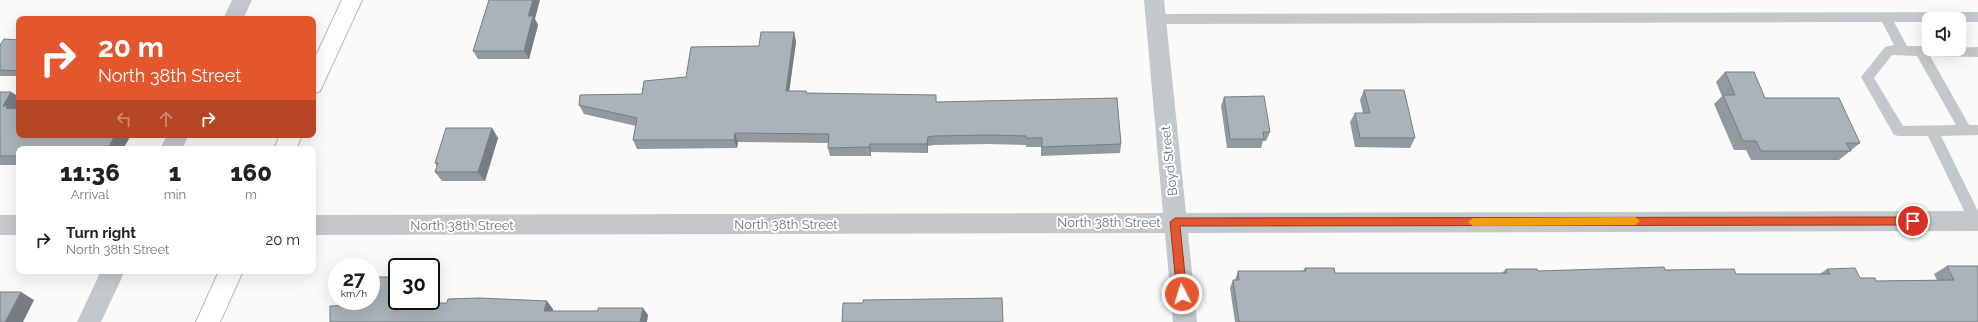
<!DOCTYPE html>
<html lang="en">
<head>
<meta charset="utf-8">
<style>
  body { margin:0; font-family:Raleway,sans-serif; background:#f2f2f2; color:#222; height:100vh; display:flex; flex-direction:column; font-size:15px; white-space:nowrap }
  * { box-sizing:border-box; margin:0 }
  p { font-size:13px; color:#767676 }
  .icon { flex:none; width:22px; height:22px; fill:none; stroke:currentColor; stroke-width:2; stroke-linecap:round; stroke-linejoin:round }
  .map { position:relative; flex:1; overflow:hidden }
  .sheet { position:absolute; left:16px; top:146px; width:300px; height:128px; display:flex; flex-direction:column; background:#fff; border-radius:8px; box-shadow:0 4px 16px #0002 }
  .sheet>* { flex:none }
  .top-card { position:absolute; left:16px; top:16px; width:300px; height:122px; border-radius:8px; box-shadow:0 4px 16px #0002; background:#e4572e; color:#fff; overflow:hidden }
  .controls { position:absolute; left:1922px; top:12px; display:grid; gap:8px }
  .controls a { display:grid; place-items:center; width:44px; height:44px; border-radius:8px; background:#fff; box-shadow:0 4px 16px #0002; font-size:20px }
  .speed { position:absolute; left:328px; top:258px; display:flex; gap:8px; font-size:20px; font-weight:700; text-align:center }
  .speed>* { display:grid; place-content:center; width:52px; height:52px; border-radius:50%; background:#fff; box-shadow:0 4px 16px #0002; line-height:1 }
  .speed small { font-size:10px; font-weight:400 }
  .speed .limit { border:2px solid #111; border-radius:6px; background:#fff; color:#111 }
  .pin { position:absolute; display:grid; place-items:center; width:34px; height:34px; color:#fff; margin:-17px; border:2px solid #fff; border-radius:50%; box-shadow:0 1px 4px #0007 }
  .me { position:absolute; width:44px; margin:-22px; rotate:355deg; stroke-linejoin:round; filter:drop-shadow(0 0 3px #0008) }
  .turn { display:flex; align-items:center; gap:14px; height:84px; padding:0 16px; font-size:18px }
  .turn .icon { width:52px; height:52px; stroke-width:2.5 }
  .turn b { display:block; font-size:28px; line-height:34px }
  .lanes { display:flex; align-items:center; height:38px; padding:0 16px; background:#0003; justify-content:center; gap:20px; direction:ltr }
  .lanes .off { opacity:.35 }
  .eta { display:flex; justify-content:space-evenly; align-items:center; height:68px; text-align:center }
  .eta b { font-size:24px; font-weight:800; line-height:28px }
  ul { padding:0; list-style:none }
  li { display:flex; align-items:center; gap:12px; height:52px; padding:0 16px }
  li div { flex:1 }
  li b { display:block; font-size:15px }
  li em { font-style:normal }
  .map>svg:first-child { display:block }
</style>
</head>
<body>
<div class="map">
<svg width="1978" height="322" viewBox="0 0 1978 322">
  <rect width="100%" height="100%" fill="#fafaf8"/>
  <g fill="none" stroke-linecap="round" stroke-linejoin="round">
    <defs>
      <g id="secondary">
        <polygon points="342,0 362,0 320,91 313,94 313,62"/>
        <polygon points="280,135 302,135 296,149 274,149"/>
        <polygon points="219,271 243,271 220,322 196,322"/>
      </g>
    </defs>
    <!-- secondary casing -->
    <use href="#secondary" stroke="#b3babf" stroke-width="2"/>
    <!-- lane -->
    <path fill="#c3c8cc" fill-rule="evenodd" d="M1978,12V22H1959V19H1929V22H1894L1907,46H1929V49L1978,47V57L1930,56L1969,125H1978V135L1941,136L1978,211V231L1973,229L1928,136H1899L1894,135L1861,77L1885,47L1894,45L1882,22L1155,24L1151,22L1149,19L1151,16L1155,14ZM1892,55L1917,56L1956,125L1903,126L1874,78Z"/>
    <!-- street -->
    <g fill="#c3c8cc" fill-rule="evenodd">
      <polygon points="232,0 252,0 243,19 223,19"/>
      <polygon points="1144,0 1164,0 1186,213 1978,211 1978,231 1188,233 1197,322 1173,322 1165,233 313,235 313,215 1163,213"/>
      <polygon points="167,135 189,135 182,149 160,149"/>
      <rect x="0" y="215" width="19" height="20"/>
      <polygon points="101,271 125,271 101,322 77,322"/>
    </g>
    <!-- secondary -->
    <use href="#secondary" fill="#fff" fill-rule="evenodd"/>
  </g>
  <!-- wall -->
  <g fill="#929a9f">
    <polygon points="535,19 538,25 529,59 478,59 473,51"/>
    <polygon points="794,32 796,42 789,91 807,93 937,102 1121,144 1120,153 1041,156 1041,147 1026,147 1026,145 988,144 934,145 928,146 928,153 871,152 871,156 830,156 828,148 828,143 738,142 737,148 637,149 633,140 636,126 584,114 579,105 642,94 686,77"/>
    <polygon points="19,40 19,76 0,76 0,45"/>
    <polygon points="1725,72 1765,98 1860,143 1839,160 1751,160 1746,150 1734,150 1714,104 1722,96 1716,82"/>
    <polygon points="1364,90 1415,138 1410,148 1355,147 1350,122 1355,113 1363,113 1360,100"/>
    <polygon points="0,92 11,92 19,97 19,135 131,135 123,149 19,149 19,165 0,165"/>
    <polygon points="1224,97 1270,132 1266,141 1263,141 1261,148 1227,148 1221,106"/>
    <polygon points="492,128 498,138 485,181 442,181 435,172 437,166 435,163"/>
    <polygon points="1947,266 1978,322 1235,322 1230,288 1233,280 1235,280 1238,271 1303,271 1305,268 1335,273 1502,273 1506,269 1538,271 1665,270 1736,274 1820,274 1827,269 1860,278 1876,281 1937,280 1934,274"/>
  </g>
  <!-- shaded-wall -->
  <g fill="#777d82">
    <polygon points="533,0 540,0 535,19 538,25 529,59 524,51 528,16"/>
    <polygon points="794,32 796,42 788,100 786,91"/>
    <polygon points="11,92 19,97 18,118 3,106"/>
    <polygon points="492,128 498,138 485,181 478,172"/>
    <polygon points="735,133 738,142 737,148 734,140"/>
    <polygon points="115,135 131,135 123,149 108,149"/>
    <polygon points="928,137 928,153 927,144"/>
    <polygon points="870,144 871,152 871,156 869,147"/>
    <polygon points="397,290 397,301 404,301 401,312 392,304"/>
    <polygon points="21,292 34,300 23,322 5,322"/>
    <polygon points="547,301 553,309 551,319 544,311"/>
    <polygon points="643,308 648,315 647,322 640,322"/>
  </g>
  <!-- building -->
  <g fill="#aab3b9" stroke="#777d82">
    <polygon points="489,0 533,0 528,16 533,16 524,51 473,51"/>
    <polygon points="761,32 794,32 786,91 806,91 806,93 936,95 936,102 1117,98 1121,144 1042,147 1042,138 1026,138 1026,136 988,135 934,136 928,137 927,144 870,144 869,147 828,148 829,134 735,133 734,140 633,140 637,118 579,105 580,95 642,94 644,81 686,77 691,47 759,46"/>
    <polygon points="4,39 19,40 19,71 0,70 0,45"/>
    <polygon points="1725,72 1754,72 1765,98 1839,98 1860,143 1846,143 1851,151 1761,151 1756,141 1743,141 1723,95 1735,95"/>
    <polygon points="1364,90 1404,90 1415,138 1360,138 1355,113 1370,113"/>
    <polygon points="0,92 11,92 3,106 8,106 6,108 19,109 19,135 115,135 108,149 19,149 19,156 0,156"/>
    <polygon points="1264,96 1270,132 1263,132 1264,139 1230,139 1224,97"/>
    <polygon points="446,128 492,128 478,172 435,172 438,163 435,163"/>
    <polygon points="1947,266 1978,266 1978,322 1239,322 1233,280 1239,280 1238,271 1306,271 1305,268 1334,268 1335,273 1507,273 1506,269 1537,269 1538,271 1664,267 1665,270 1734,269 1736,274 1830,274 1827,269 1855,268 1860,278 1875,278 1876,281 1954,280"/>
    <polygon points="371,277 397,277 397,290 392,304 447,303 448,299 479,298 547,301 544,311 598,311 598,308 643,308 640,322 330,322 330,306 360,305 361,301 371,301"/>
    <polygon points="0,292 21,292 5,322 0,322"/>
    <polygon points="1002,298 1003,322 842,322 843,303 863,303 863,300"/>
  </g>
  <!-- route -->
  <polygon fill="#e4572e" stroke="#94391e" points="1913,217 1918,221 1913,225 1180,226 1187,294 1182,298 1177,294 1170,222 1175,218"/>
  <!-- slow -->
  <polygon fill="#f59e0b" points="1635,217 1640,221 1635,225 1473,226 1468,222 1473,218"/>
  <g text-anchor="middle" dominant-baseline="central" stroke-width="4" stroke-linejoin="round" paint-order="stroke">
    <!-- street labels -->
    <g font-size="13" fill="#657683" stroke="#fff">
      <text transform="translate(1169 161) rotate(-96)">Boyd Street</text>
      <text x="1109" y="222">North 38th Street</text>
      <text x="786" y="224">North 38th Street</text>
      <text x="462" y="225">North 38th Street</text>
    </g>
  </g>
</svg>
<div class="controls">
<a><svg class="icon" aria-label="sound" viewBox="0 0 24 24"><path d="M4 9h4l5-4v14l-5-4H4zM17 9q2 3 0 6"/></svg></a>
</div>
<div class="speed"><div>27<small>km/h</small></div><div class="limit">30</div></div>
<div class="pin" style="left:1913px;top:221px;background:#d93025"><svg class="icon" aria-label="arrive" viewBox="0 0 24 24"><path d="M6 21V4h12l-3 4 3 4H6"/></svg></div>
<svg class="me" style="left:1182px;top:294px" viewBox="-20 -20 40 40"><circle r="17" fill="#e4572e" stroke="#fff" stroke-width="3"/><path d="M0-11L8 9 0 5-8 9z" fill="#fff"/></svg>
<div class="top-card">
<div class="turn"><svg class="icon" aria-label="right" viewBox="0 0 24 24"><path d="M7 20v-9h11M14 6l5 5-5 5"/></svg><div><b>20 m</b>North 38th Street</div></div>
<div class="lanes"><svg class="icon off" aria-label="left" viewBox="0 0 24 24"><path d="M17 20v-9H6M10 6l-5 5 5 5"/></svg><svg class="icon off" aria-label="ahead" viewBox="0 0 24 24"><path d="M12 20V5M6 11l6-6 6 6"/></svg><svg class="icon" aria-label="right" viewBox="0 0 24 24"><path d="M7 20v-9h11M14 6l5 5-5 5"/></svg></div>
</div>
<section class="sheet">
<div class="eta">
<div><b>11:36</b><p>Arrival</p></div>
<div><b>1</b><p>min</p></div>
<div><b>160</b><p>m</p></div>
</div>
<ul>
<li><svg class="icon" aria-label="right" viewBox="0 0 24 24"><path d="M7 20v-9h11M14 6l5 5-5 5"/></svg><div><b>Turn right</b><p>North 38th Street</p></div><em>20 m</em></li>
</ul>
</section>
</div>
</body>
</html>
